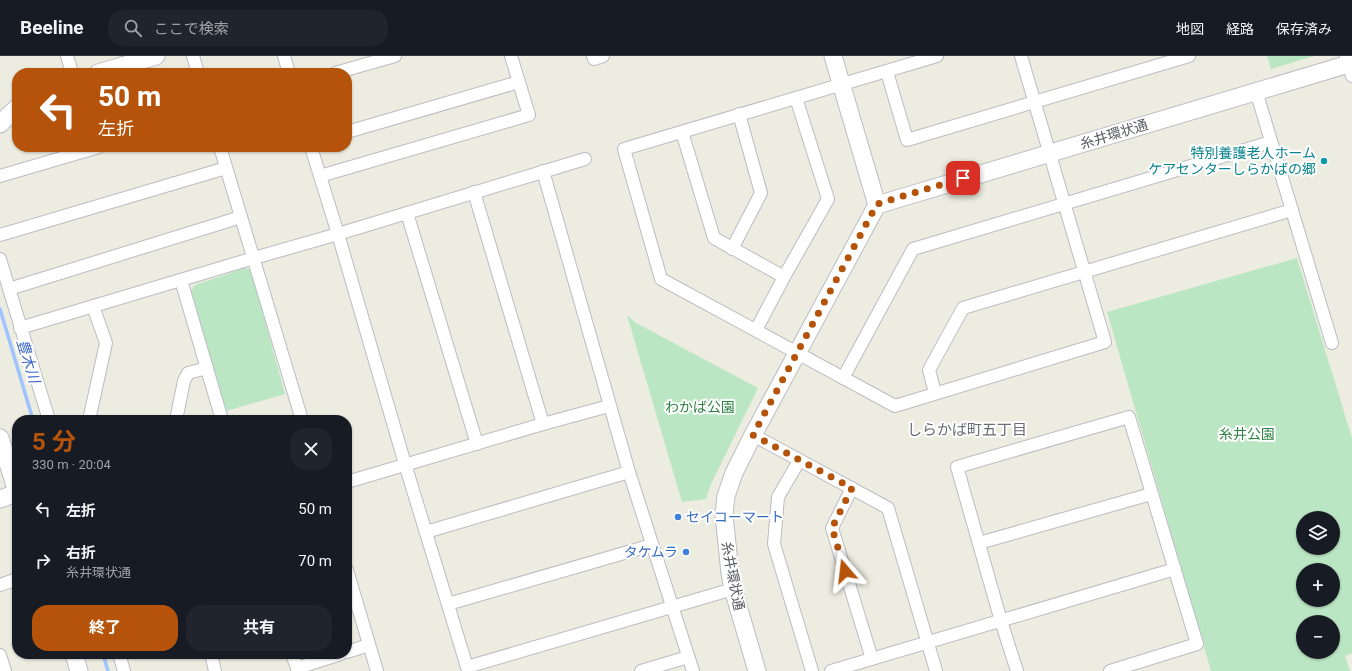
<!DOCTYPE html>
<html lang="ja">
<head>
<meta charset="utf-8">
<style>
  body { margin:0; font-family:Roboto,"Noto Sans JP",sans-serif; background:#20242c; color:#f1f3f6; height:100vh; display:flex; flex-direction:column; font-size:15px; white-space:nowrap }
  * { box-sizing:border-box; margin:0 }
  p { font-size:13px; color:#9ea1a6 }
  .icon { flex:none; width:22px; height:22px; fill:none; stroke:currentColor; stroke-width:2; stroke-linecap:round; stroke-linejoin:round }
  .map { position:relative; flex:1; overflow:hidden }
  .panel { position:absolute; left:12px; top:359px; width:340px; height:244px; display:flex; flex-direction:column; background:#171b24; border-radius:16px; box-shadow:0 1px 3px #0004 }
  .panel>* { flex:none }
  .banner { position:absolute; left:12px; top:12px; width:340px; height:84px; border-radius:16px; box-shadow:0 1px 3px #0004; background:#b45309; color:#fff; overflow:hidden }
  .fabs { position:absolute; left:1296px; top:455px; display:grid; gap:8px }
  .fabs a { display:grid; place-items:center; width:44px; height:44px; border-radius:50%; background:#171b24; box-shadow:0 1px 3px #0004; font-size:20px }
  .pin { position:absolute; display:grid; place-items:center; width:34px; height:34px; color:#fff; margin:-17px; border-radius:8px; box-shadow:0 2px 6px #0006 }
  .me { position:absolute; width:44px; margin:-22px; rotate:343deg; stroke-linejoin:round; filter:drop-shadow(0 0 3px #0008) }
  .turn { display:flex; align-items:center; gap:14px; height:84px; padding:0 20px; font-size:18px }
  .turn .icon { width:52px; height:52px; stroke-width:2.5 }
  .turn b { display:block; font-size:28px; line-height:34px }
  .round { display:grid; place-items:center; flex:none; width:42px; height:42px; border-radius:16px; background:#20242c }
  .overview { display:flex; align-items:center; justify-content:space-between; height:68px; padding:0 20px }
  h1 { font-size:24px; font-weight:700; line-height:30px; color:#b45309 }
  .action { display:flex; gap:8px; margin-top:auto; padding:8px 20px }
  .action a { flex:1; height:46px; border-radius:16px; background:#b45309; color:#fff; font-size:16px; font-weight:700; line-height:46px; text-align:center }
  .action a+a { background:#20242c; color:#f1f3f6 }
  ul { padding:0; list-style:none }
  li { display:flex; align-items:center; gap:12px; height:52px; padding:0 20px }
  li div { flex:1 }
  li b { display:block; font-size:15px }
  li em { font-style:normal }
  header { display:flex; align-items:center; gap:24px; box-sizing:border-box; height:56px; padding:0 20px; background:#171b24; border-bottom:1px solid #363941 }
  header strong { font-size:19px }
  nav { display:flex; gap:22px; margin-inline-start:auto; font-size:14px }
  .search { width:280px; height:36px; background:#20242c; display:flex; align-items:center; gap:10px; box-sizing:border-box; padding:0 14px; border-radius:16px; color:#9ea1a6; font-size:15px }
  .map>svg:first-child { display:block }
</style>
</head>
<body>
<header>
<strong>Beeline</strong>
<div class="search"><svg class="icon" aria-label="search" viewBox="0 0 24 24"><circle cx="10" cy="10" r="6"/><path d="M15 15l6 6"/></svg>ここで検索</div>
<nav><a>地図</a><a>経路</a><a>保存済み</a></nav>
</header>
<div class="map">
<svg width="1352" height="615" viewBox="0 0 1352 615">
  <rect width="100%" height="100%" fill="#edece0"/>
  <!-- green -->
  <g fill="#bbe6c3" fill-rule="evenodd">
    <polygon points="1267,0 1314,0 1271,13"/>
    <path d="M1297,202L1352,382V597L1345,600L1350,615H1211L1107,256ZM1303,462H1333V492H1303ZM1303,514H1333V544H1303ZM1303,566H1333V596H1303Z"/>
    <polygon points="245,212 251,214 285,338 226,355 191,234 195,229"/>
    <polygon points="627,259 636,267 758,332 711,428 706,443 682,446"/>
  </g>
  <g fill="none" stroke-linecap="round" stroke-linejoin="round">
    <!-- stream -->
    <g stroke="#9ec3ff" stroke-width="3.5">
      <polyline points="0,253 33,364"/>
      <polyline points="103,598 108,615"/>
    </g>
    <defs>
      <g id="street">
        <polyline points="67,0 72,17"/>
        <polyline points="193,0 198,17"/>
        <polyline points="284,0 289,17"/>
        <polyline points="593,0 594,3 603,0"/>
        <polyline points="937,0 624,93 661,223 895,350 1105,286 1021,0"/>
        <polyline points="1346,1 1352,20"/>
        <polyline points="887,16 907,84 1189,0"/>
        <polyline points="335,17 395,0"/>
        <polyline points="1256,35 1332,287"/>
        <polyline points="347,76 519,26"/>
        <polyline points="682,76 714,182 784,221"/>
        <polyline points="220,91 302,364"/>
        <polyline points="311,91 338,178 405,408 467,611 733,533"/>
        <polyline points="543,115 629,416 693,615"/>
        <polyline points="0,120 99,91"/>
        <polyline points="320,120 529,59 511,0"/>
        <polyline points="474,136 543,368"/>
        <polyline points="407,157 477,388"/>
        <polyline points="0,179 226,112"/>
        <polyline points="732,193 761,137 739,58"/>
        <polyline points="0,203 49,364"/>
        <polyline points="181,224 222,364"/>
        <polyline points="9,233 241,161"/>
        <polyline points="20,272 254,202 338,178 585,103"/>
        <polyline points="756,274 784,221 828,143 796,42"/>
        <polyline points="843,322 913,193 1271,86"/>
        <polyline points="935,337 929,314 963,252 1292,154"/>
        <polyline points="89,364 106,287 93,250"/>
        <polyline points="176,364 184,325 188,317 207,312"/>
        <polyline points="753,379 888,452 936,615"/>
        <polyline points="799,405 778,441 774,488 812,615"/>
        <polyline points="347,426 543,368 609,350"/>
        <polyline points="852,432 832,472 872,603"/>
        <polyline points="426,476 629,416"/>
        <polyline points="979,487 1151,438"/>
        <polyline points="347,514 377,615"/>
        <polyline points="0,529 17,523"/>
        <polyline points="448,548 652,489"/>
        <polyline points="347,596 369,589"/>
        <polyline points="119,598 124,615"/>
        <polyline points="211,598 215,615"/>
        <polyline points="292,598 298,615"/>
        <polyline points="0,599 5,615"/>
        <polyline points="297,612 341,598"/>
        <polyline points="641,615 688,601"/>
        <polyline points="831,615 1175,513"/>
        <polyline points="1017,615 1001,565 957,411 1129,361 1197,588 1110,615"/>
      </g>
      <g id="secondary">
        <polyline points="833,0 877,149"/>
        <polyline points="98,17 156,0"/>
        <polyline points="0,68 10,58 17,52"/>
        <polyline points="0,382 17,436"/>
        <polyline points="0,443 17,437"/>
        <polyline points="74,598 79,615"/>
        <polyline points="757,615 733,533 730,517 724,459 726,440 734,417 753,379 877,149 1352,7"/>
      </g>
    </defs>
    <!-- street casing -->
    <use href="#street" stroke="#bbbcc3" stroke-width="14"/>
    <!-- secondary casing -->
    <use href="#secondary" stroke="#bbbdc5" stroke-width="19"/>
    <!-- street -->
    <use href="#street" stroke="#fff" stroke-width="12"/>
    <!-- secondary -->
    <use href="#secondary" stroke="#fff" stroke-width="17"/>
  </g>
  <g fill="none" stroke-linecap="round" stroke-linejoin="round">
    <!-- route -->
    <polyline stroke="#b45309" stroke-width="7" stroke-dasharray="0 12.6" points="845,515 832,472 852,432 753,379 877,148 963,122"/>
  </g>
  <!-- markers -->
  <circle fill="#0f9aa8" stroke="#fff" stroke-width="1.5" cx="1324" cy="105" r="4"/>
  <g fill="#3f7fe0" stroke="#fff" stroke-width="1.5">
    <circle cx="678" cy="461" r="4"/>
    <circle cx="686" cy="496" r="4"/>
  </g>
  <g text-anchor="middle" dominant-baseline="central" stroke-width="4" stroke-linejoin="round" paint-order="stroke">
    <!-- street labels -->
    <g font-size="14" fill="#595b62" stroke="#fff">
      <text transform="translate(1114 78) rotate(-17)">糸井環状通</text>
      <text transform="translate(733 520) rotate(79)">糸井環状通</text>
    </g>
    <!-- culture labels -->
    <g font-size="14" fill="#0d838f" stroke="#fff" text-anchor="end">
      <text x="1316" y="97">特別養護老人ホーム<tspan x="1316" dy="16">ケアセンターしらかばの郷</tspan></text>
    </g>
    <!-- park labels -->
    <g font-size="14" fill="#2f8243" stroke="#fff">
      <text x="700" y="351">わかば公園</text>
      <text x="1247" y="378">糸井公園</text>
    </g>
    <!-- shop labels -->
    <g font-size="14" fill="#366cbe" stroke="#fff" text-anchor="start">
      <text x="686" y="461">セイコーマート</text>
      <text x="678" y="496" text-anchor="end">タケムラ</text>
    </g>
    <!-- water labels -->
    <g font-size="15" font-style="italic" fill="#3b66c7" stroke="#fff">
      <text transform="translate(28 305) rotate(73)">豊木川</text>
    </g>
    <!-- neighbourhood labels -->
    <g font-size="15" fill="#6a6d74" stroke="#fff">
      <text x="967" y="374">しらかば町五丁目</text>
    </g>
  </g>
</svg>
<div class="fabs">
<a><svg class="icon" aria-label="layers" viewBox="0 0 24 24"><path d="M12 4l9 5-9 5-9-5zM3 14l9 5 9-5"/></svg></a>
<a>+</a>
<a>−</a>
</div>
<div class="pin" style="left:963px;top:122px;background:#d93025"><svg class="icon" aria-label="arrive" viewBox="0 0 24 24"><path d="M6 21V4h12l-3 4 3 4H6"/></svg></div>
<svg class="me" style="left:845px;top:515px" viewBox="-20 -20 40 40"><path d="M0-17L14 15 0 8-14 15z" fill="#b45309" stroke="#fff" stroke-width="4"/></svg>
<div class="banner">
<div class="turn"><svg class="icon" aria-label="left" viewBox="0 0 24 24"><path d="M17 20v-9H6M10 6l-5 5 5 5"/></svg><div><b>50 m</b>左折</div></div>
</div>
<section class="panel">
<div class="overview"><div><h1>5 分</h1><p>330 m · 20:04</p></div><a class="round"><svg class="icon" aria-label="close" viewBox="0 0 24 24"><path d="M6 6l12 12M18 6L6 18"/></svg></a></div>
<ul>
<li><svg class="icon" aria-label="left" viewBox="0 0 24 24"><path d="M17 20v-9H6M10 6l-5 5 5 5"/></svg><div><b>左折</b></div><em>50 m</em></li>
<li><svg class="icon" aria-label="right" viewBox="0 0 24 24"><path d="M7 20v-9h11M14 6l5 5-5 5"/></svg><div><b>右折</b><p>糸井環状通</p></div><em>70 m</em></li>
</ul>
<div class="action"><a>終了</a><a>共有</a></div>
</section>
</div>
</body>
</html>
